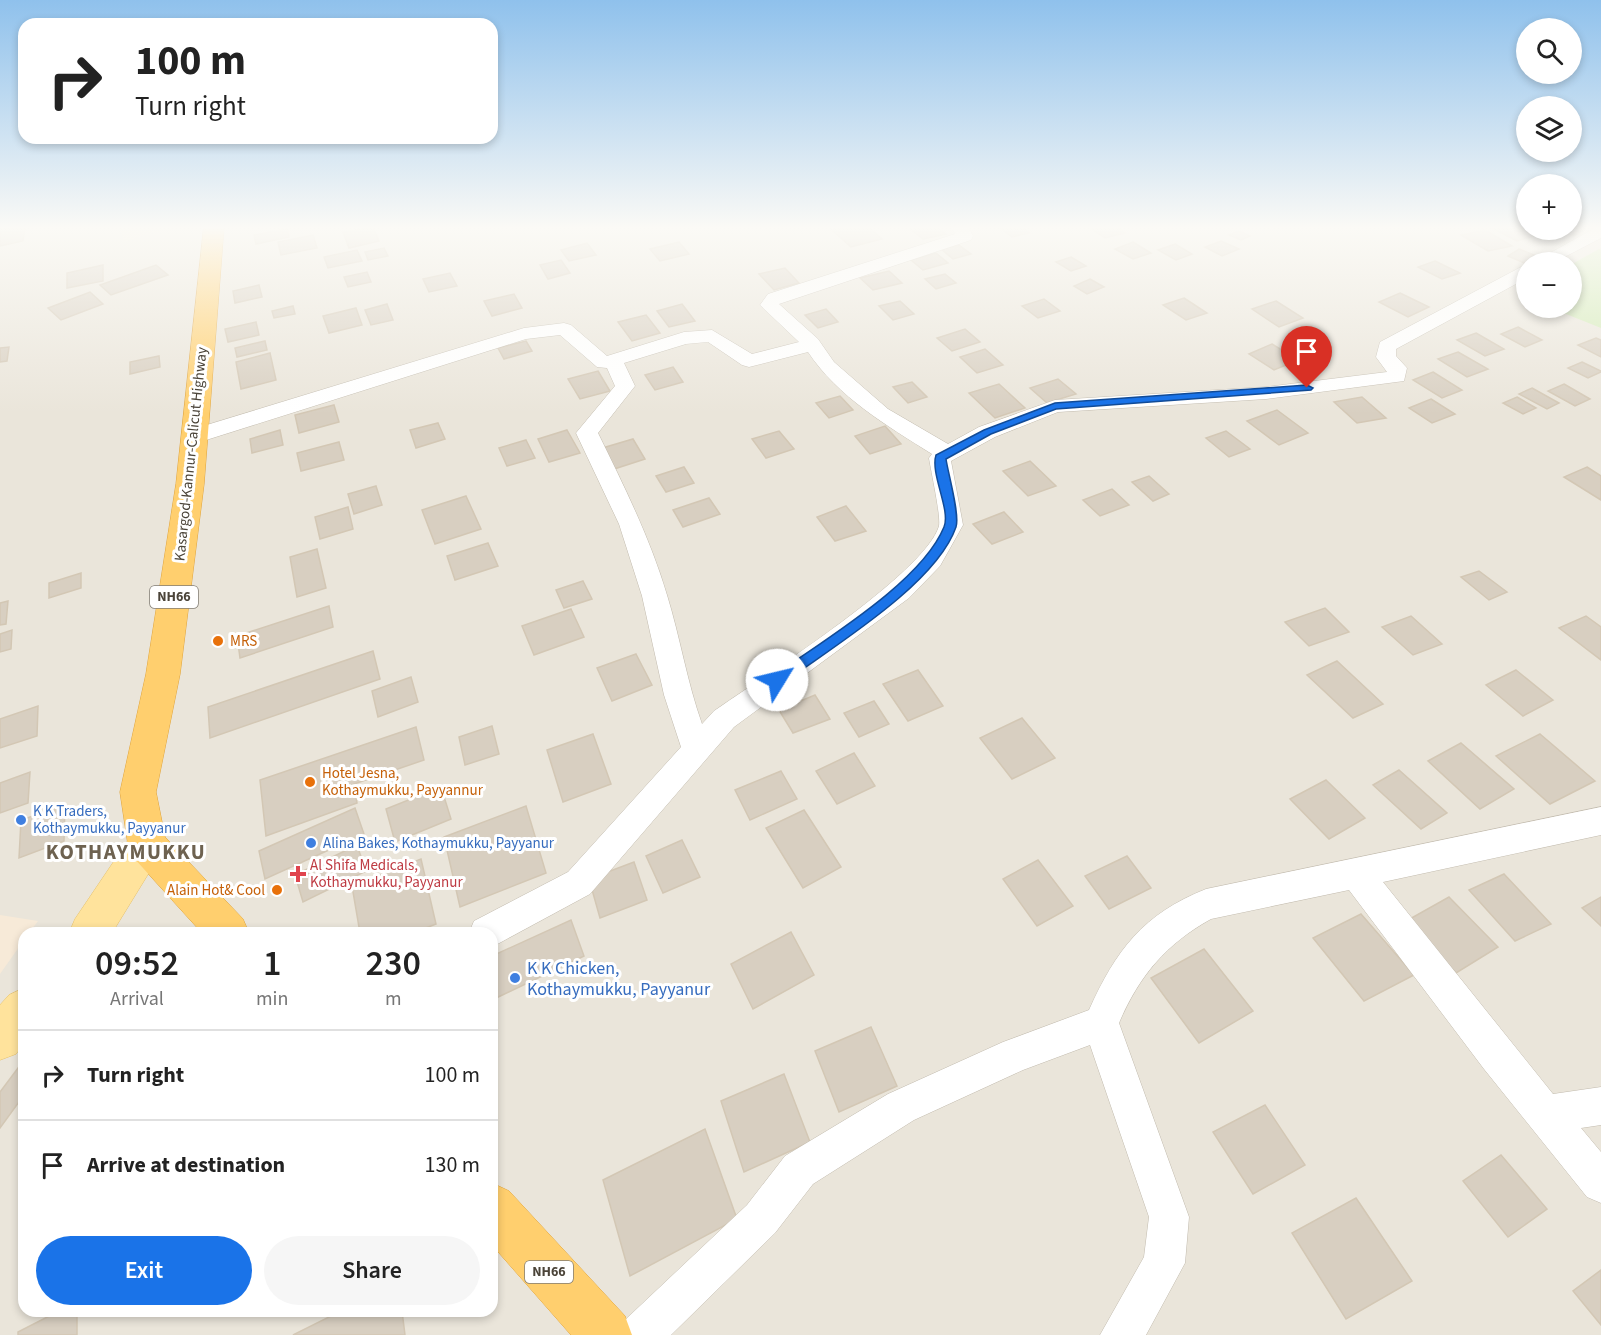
<!DOCTYPE html>
<html lang="en">
<head>
<meta charset="utf-8">
<style>
  body { margin:0; font-family:"Source Sans 3",sans-serif; background:#f6f6f6; color:#222; height:100vh; display:flex; flex-direction:column; font-size:22px; white-space:nowrap }
  * { box-sizing:border-box; margin:0 }
  p { font-size:20px; color:#767676 }
  .icon { flex:none; width:33px; height:33px; fill:none; stroke:currentColor; stroke-width:2; stroke-linecap:round; stroke-linejoin:round }
  .map { position:relative; flex:1; overflow:hidden }
  .side { position:absolute; left:18px; top:927px; width:480px; height:390px; display:flex; flex-direction:column; background:#fff; border-radius:18px; box-shadow:0 3px 9px #0003 }
  .side>* { flex:none }
  .banner { position:absolute; left:18px; top:18px; width:480px; height:126px; border-radius:18px; box-shadow:0 3px 9px #0003; background:#fff; color:#222; overflow:hidden }
  .tools { position:absolute; left:1516px; top:18px; display:grid; gap:12px }
  .tools a { display:grid; place-items:center; width:66px; height:66px; border-radius:50%; background:#fff; box-shadow:0 3px 9px #0003; font-size:30px }
  .pin { position:absolute; display:grid; place-items:center; width:51px; height:51px; color:#fff; margin:-62px -26px; border-radius:50% 50% 50% 0; rotate:-45deg; box-shadow:0 0 6px #0007 }
  .pin .icon { rotate:45deg }
  .me { position:absolute; width:66px; margin:-33px; rotate:54deg; stroke-linejoin:round; filter:drop-shadow(0 0 4px #0008) }
  .turn { display:flex; align-items:center; gap:21px; height:126px; padding:0 18px; font-size:27px }
  .turn .icon { width:78px; height:78px; stroke-width:2.5 }
  .turn b { display:block; font-size:42px; line-height:51px }
  .eta { display:flex; justify-content:space-evenly; align-items:center; height:102px; text-align:center }
  .eta b { font-size:36px; font-weight:600; line-height:42px }
  .primary-button { display:flex; gap:12px; margin-top:auto; padding:12px 18px }
  .primary-button a { flex:1; height:69px; border-radius:36px; background:#1a73e8; color:#fff; font-size:24px; font-weight:600; line-height:69px; text-align:center }
  .primary-button a+a { background:#f6f6f6; color:#222 }
  ul { padding:0; list-style:none }
  li { display:flex; align-items:center; gap:18px; height:90px; padding:0 18px; border-top:2px solid #e0e0e0 }
  li div { flex:1 }
  li b { display:block; font-size:22px }
  li em { font-style:normal }
  .map>svg:first-child { display:block }
</style>
</head>
<body>
<div class="map">
<svg width="1601" height="1335" viewBox="0 0 1601 1335">
  <rect width="100%" height="100%" fill="#f6f3ec"/>
  <!-- residential -->
  <path fill="#eae5da" fill-rule="evenodd" d="M0,227H1527V230L1601,227V1335H0ZM1527,262H1572V308H1527ZM24,933H492V1311H24Z"/>
  <!-- commercial -->
  <polygon fill="#f7ead8" points="0,915 38,921 29,933 24,933 24,940 0,974"/>
  <!-- education -->
  <polygon fill="#efe8d6" points="121,227 185,227 150,233 124,242"/>
  <!-- green -->
  <polygon fill="#d2eab5" points="1599,249 1601,250 1601,328 1551,308 1572,308 1572,264"/>
  <!-- building -->
  <g fill="#d8cfc1" stroke="#d3c7b4" stroke-width="1.5">
    <polygon points="13,227 25,227 23,241 0,246 0,229"/>
    <polygon points="373,227 379,241 349,248 343,232"/>
    <polygon points="846,227 868,227 882,239 851,247 832,230"/>
    <polygon points="908,227 937,227 946,234 923,239"/>
    <polygon points="999,227 1021,227 1029,233 1012,237"/>
    <polygon points="1089,227 1116,227 1125,233 1105,238"/>
    <polygon points="1490,227 1527,227 1527,230 1544,233 1517,241"/>
    <polygon points="1572,227 1583,227 1587,228 1574,236 1557,230 1572,230"/>
    <polygon points="287,229 289,237 256,244 254,235"/>
    <polygon points="1485,230 1512,246 1488,251 1461,235"/>
    <polygon points="1239,231 1250,236 1241,240 1229,235"/>
    <polygon points="313,235 317,248 281,255 278,242"/>
    <polygon points="1221,241 1239,249 1222,256 1205,247"/>
    <polygon points="679,242 689,254 660,261 650,249"/>
    <polygon points="1133,242 1151,253 1133,259 1115,249"/>
    <polygon points="587,243 596,255 569,261 561,250"/>
    <polygon points="1175,244 1192,254 1176,260 1158,250"/>
    <polygon points="959,245 971,254 953,259 941,249"/>
    <polygon points="384,248 388,256 368,260 365,252"/>
    <polygon points="1519,249 1539,257 1527,264 1508,256"/>
    <polygon points="357,250 362,261 328,268 324,257"/>
    <polygon points="936,253 948,263 923,270 911,260"/>
    <polygon points="1071,257 1086,266 1071,271 1056,262"/>
    <polygon points="561,260 570,273 548,279 540,265"/>
    <polygon points="1435,261 1460,273 1442,279 1418,267"/>
    <polygon points="103,265 103,281 67,288 67,273"/>
    <polygon points="156,265 168,275 111,295 100,285"/>
    <polygon points="785,268 799,283 774,290 759,274"/>
    <polygon points="889,271 902,283 873,290 860,278"/>
    <polygon points="367,272 371,282 348,287 344,277"/>
    <polygon points="450,273 457,286 429,292 423,279"/>
    <polygon points="945,274 956,283 936,289 925,279"/>
    <polygon points="1090,279 1104,287 1087,294 1074,286"/>
    <polygon points="259,285 262,297 235,303 233,291"/>
    <polygon points="90,292 103,304 61,320 48,308"/>
    <polygon points="1400,293 1429,307 1408,317 1379,302"/>
    <polygon points="514,294 522,308 492,316 484,301"/>
    <polygon points="1184,298 1207,313 1186,320 1163,305"/>
    <polygon points="1044,299 1060,311 1038,318 1022,306"/>
    <polygon points="900,301 914,314 893,320 879,306"/>
    <polygon points="1276,301 1303,318 1279,327 1252,309"/>
    <polygon points="387,304 393,320 371,325 365,310"/>
    <polygon points="682,304 695,321 669,327 657,311"/>
    <polygon points="293,306 295,314 274,318 272,311"/>
    <polygon points="356,308 362,325 329,333 323,316"/>
    <polygon points="826,309 838,322 818,328 805,315"/>
    <polygon points="646,315 660,333 632,341 618,322"/>
    <polygon points="256,322 259,335 228,342 225,329"/>
    <polygon points="1518,327 1542,340 1525,347 1501,334"/>
    <polygon points="965,329 980,342 952,351 937,338"/>
    <polygon points="1476,333 1504,349 1485,356 1457,340"/>
    <polygon points="1596,338 1601,340 1601,357 1578,345"/>
    <polygon points="265,341 267,350 237,357 235,348"/>
    <polygon points="526,341 532,351 504,359 498,348"/>
    <polygon points="1272,344 1298,360 1274,370 1249,354"/>
    <polygon points="9,347 7,361 0,362 0,348"/>
    <polygon points="985,349 1003,365 977,373 960,357"/>
    <polygon points="1458,352 1488,369 1467,377 1438,359"/>
    <polygon points="270,353 276,380 241,389 236,362"/>
    <polygon points="159,356 160,367 130,374 130,362"/>
    <polygon points="1582,362 1601,371 1601,372 1588,378 1568,368"/>
    <polygon points="673,367 683,382 655,390 645,375"/>
    <polygon points="598,371 610,391 580,399 568,379"/>
    <polygon points="1433,372 1462,390 1442,398 1413,380"/>
    <polygon points="1058,379 1076,394 1047,403 1030,388"/>
    <polygon points="912,382 927,397 908,403 893,387"/>
    <polygon points="999,384 1025,408 995,418 969,393"/>
    <polygon points="1564,384 1590,399 1575,406 1548,391"/>
    <polygon points="1532,388 1559,403 1547,409 1519,394"/>
    <polygon points="840,396 853,410 829,418 816,403"/>
    <polygon points="1362,397 1386,418 1357,423 1334,402"/>
    <polygon points="1517,397 1536,408 1523,414 1503,403"/>
    <polygon points="1431,399 1455,414 1432,423 1409,408"/>
    <polygon points="334,405 339,422 299,433 295,415"/>
    <polygon points="1277,410 1308,433 1279,445 1247,421"/>
    <polygon points="438,423 445,439 416,448 410,430"/>
    <polygon points="885,426 901,444 870,454 855,436"/>
    <polygon points="280,430 283,445 252,453 250,439"/>
    <polygon points="567,430 580,453 549,462 538,439"/>
    <polygon points="779,431 794,449 766,458 752,439"/>
    <polygon points="1226,431 1250,449 1229,457 1206,438"/>
    <polygon points="633,439 645,459 611,470 599,449"/>
    <polygon points="526,440 535,458 507,466 499,448"/>
    <polygon points="339,442 344,460 301,471 297,453"/>
    <polygon points="1030,461 1056,486 1028,496 1003,471"/>
    <polygon points="684,467 694,483 666,492 656,476"/>
    <polygon points="1587,467 1601,476 1601,500 1564,477"/>
    <polygon points="1149,476 1169,494 1153,501 1132,482"/>
    <polygon points="376,486 382,505 354,514 348,494"/>
    <polygon points="1112,489 1129,505 1100,516 1083,500"/>
    <polygon points="466,496 481,529 435,544 422,510"/>
    <polygon points="709,498 720,514 683,527 673,510"/>
    <polygon points="846,506 866,531 835,541 817,517"/>
    <polygon points="348,507 353,529 320,539 315,517"/>
    <polygon points="1004,512 1023,532 992,544 973,524"/>
    <polygon points="488,543 498,566 455,580 447,556"/>
    <polygon points="317,549 326,588 297,597 290,557"/>
    <polygon points="1479,571 1507,592 1489,600 1461,577"/>
    <polygon points="81,573 81,588 49,598 49,583"/>
    <polygon points="583,581 592,599 564,608 556,590"/>
    <polygon points="8,601 6,624 0,625 0,603"/>
    <polygon points="329,606 333,627 240,658 237,636"/>
    <polygon points="1325,608 1349,632 1309,646 1285,622"/>
    <polygon points="571,609 584,637 534,655 522,626"/>
    <polygon points="1411,616 1442,644 1413,655 1382,627"/>
    <polygon points="1586,616 1601,627 1601,660 1559,628"/>
    <polygon points="12,630 11,649 0,652 0,634"/>
    <polygon points="373,651 380,679 210,738 208,707"/>
    <polygon points="636,654 652,685 612,701 597,668"/>
    <polygon points="1337,661 1383,704 1353,718 1307,675"/>
    <polygon points="918,670 943,706 908,721 883,684"/>
    <polygon points="1516,670 1553,700 1523,716 1486,685"/>
    <polygon points="411,677 418,702 378,717 372,691"/>
    <polygon points="815,695 830,719 793,733 779,710"/>
    <polygon points="874,701 889,724 859,737 844,713"/>
    <polygon points="38,706 37,736 0,748 0,719"/>
    <polygon points="1022,718 1055,758 1012,779 980,738"/>
    <polygon points="492,726 499,754 465,765 459,737"/>
    <polygon points="416,727 424,760 354,784 357,803 266,836 260,780"/>
    <polygon points="593,734 611,784 563,802 547,750"/>
    <polygon points="1540,734 1595,781 1550,804 1496,756"/>
    <polygon points="1461,743 1514,789 1480,809 1428,761"/>
    <polygon points="854,753 875,786 837,804 816,771"/>
    <polygon points="1399,770 1447,813 1421,829 1373,785"/>
    <polygon points="781,771 797,799 750,820 735,790"/>
    <polygon points="30,772 28,803 0,813 0,783"/>
    <polygon points="1326,780 1365,818 1329,839 1290,799"/>
    <polygon points="441,787 451,819 395,842 386,809"/>
    <polygon points="65,805 64,841 19,858 21,820"/>
    <polygon points="526,806 546,873 460,907 444,837"/>
    <polygon points="355,808 364,834 265,879 259,851"/>
    <polygon points="804,810 841,867 803,888 766,828"/>
    <polygon points="682,840 700,877 663,893 646,856"/>
    <polygon points="357,845 366,871 303,902 295,875"/>
    <polygon points="1127,856 1151,888 1109,909 1085,876"/>
    <polygon points="421,859 436,924 413,933 360,933 352,886"/>
    <polygon points="1038,860 1073,906 1037,926 1003,879"/>
    <polygon points="634,862 647,900 600,918 589,879"/>
    <polygon points="1504,874 1551,924 1515,941 1469,890"/>
    <polygon points="1449,897 1498,947 1456,973 1408,920"/>
    <polygon points="1601,897 1601,926 1582,908"/>
    <polygon points="1361,914 1414,975 1364,1001 1313,938"/>
    <polygon points="571,920 584,956 492,1000 492,956"/>
    <polygon points="791,932 814,975 753,1009 731,964"/>
    <polygon points="1204,949 1253,1011 1199,1043 1151,978"/>
    <polygon points="871,1027 897,1086 839,1112 815,1051"/>
    <polygon points="24,1060 24,1095 0,1128 0,1092"/>
    <polygon points="784,1074 810,1142 744,1172 721,1101"/>
    <polygon points="1265,1105 1305,1165 1253,1194 1213,1132"/>
    <polygon points="705,1129 737,1219 630,1276 603,1180"/>
    <polygon points="1501,1155 1547,1209 1508,1237 1463,1181"/>
    <polygon points="1356,1198 1412,1281 1346,1319 1292,1233"/>
    <polygon points="1601,1270 1601,1325 1573,1291"/>
    <polygon points="59,1311 77,1311 77,1335 18,1335 18,1332"/>
    <polygon points="341,1311 402,1311 405,1335 293,1335"/>
  </g>
  <g fill="none" stroke-linecap="round" stroke-linejoin="round">
    <defs>
      <g id="minor">
        <path d="M952,227H968L973,236L971,240L779,304L818,339L834,362L888,409L948,444L979,427L1055,400L1266,387L1387,372L1376,357L1380,342L1521,267L1527,266V278L1396,349V356L1407,368L1404,381L1266,399L1058,412L995,437L951,461L963,525L940,566L909,598L734,727L590,894L492,947V933H469L474,921L568,872L681,747L664,695L642,596L619,524L576,433L615,386L607,368L597,367L560,335L526,339L203,441H187L184,436L187,431L524,328L564,323L571,325L607,356L684,332L712,330L752,354L799,342L760,305L768,294L955,234ZM708,342L742,365L749,367L808,352C838,397 886,425 932,454L929,458C931,471 941,516 939,526C925,574 761,678 714,711L702,724C687,682 680,637 667,595C650,538 624,486 598,433L635,386L624,363L686,344Z"/>
        <polygon points="1601,227 1601,238 1555,262 1534,262 1595,228"/>
        <path d="M1601,807V835L1383,882L1553,1094L1601,1087V1125L1581,1128L1601,1152V1203L1587,1197L1484,1069L1349,890L1211,919C1166,944 1139,976 1119,1023L1189,1217L1185,1263L1146,1335H1100L1144,1257L1149,1217L1090,1045L1023,1070L914,1120L813,1184L775,1233L671,1335H618L625,1320L747,1205L785,1156L888,1094L1003,1042L1089,1010C1116,950 1143,914 1206,889Z"/>
      </g>
      <g id="major">
        <polygon points="147,828 161,833 166,845 112,933 69,933 75,919 133,833"/>
        <polygon points="24,988 24,1043 16,1054 0,1060 0,1005 9,995"/>
      </g>
      <g id="highway">
        <polygon points="204,227 224,227 204,484 180,674 156,792 165,837 243,919 249,933 202,933 133,857 128,845 120,792 146,674 176,484"/>
        <polygon points="492,1183 509,1191 625,1316 632,1335 571,1335 492,1245"/>
      </g>
    </defs>
    <!-- minor casing -->
    <use href="#minor" stroke="#c2bbae" stroke-width="1"/>
    <!-- major casing -->
    <use href="#major" stroke="#e6c16a" stroke-width="1"/>
    <!-- highway casing -->
    <use href="#highway" stroke="#e0a43c" stroke-width="1"/>
    <!-- minor -->
    <use href="#minor" fill="#fff" fill-rule="evenodd"/>
    <!-- major -->
    <use href="#major" fill="#ffe39c" fill-rule="evenodd"/>
    <!-- highway -->
    <use href="#highway" fill="#ffcf6e" fill-rule="evenodd"/>
  </g>
  <!-- sky -->
  <linearGradient id="sky" x2="0" y2="1"><stop stop-color="#8fc1ec"/><stop offset="0.55" stop-color="#fbfaf6"/><stop offset="1" stop-color="#fbfaf6" stop-opacity="0"/></linearGradient>
  <rect width="1601" height="414" fill="url(#sky)"/>
  <!-- route -->
  <path fill="#1a73e8" stroke="#114b97" stroke-width="1.5" d="M1307,385L1313,388L1311,390L1056,409L991,434L946,459C948,473 960,515 956,527C936,585 832,647 782,684H772V677C822,641 921,583 944,527C951,510 930,474 936,455L984,430L1055,403Z"/>
  <!-- markers -->
  <g fill="#e8710a" stroke="#fff" stroke-width="2">
    <circle cx="218" cy="641" r="6"/>
    <circle cx="310" cy="782" r="6"/>
    <circle cx="277" cy="890" r="6"/>
  </g>
  <g fill="#3f7fe0" stroke="#fff" stroke-width="2">
    <circle cx="21" cy="820" r="6"/>
    <circle cx="311" cy="843" r="6"/>
    <circle cx="515" cy="978" r="6"/>
  </g>
  <path fill="#e0444e" stroke="#fff" stroke-width="2" d="M295 865h6v6h6v6h-6v6h-6v-6h-6v-6h6z"/>
  <g text-anchor="middle" dominant-baseline="central" stroke-width="6" stroke-linejoin="round" paint-order="stroke">
    <!-- shield labels -->
    <g fill="#fff" stroke="#817c74" stroke-width="1.5">
      <rect x="150" y="586" width="48" height="22" rx="4.5"/>
      <rect x="525" y="1261" width="48" height="22" rx="4.5"/>
    </g>
    <g font-size="14" font-weight="bold" fill="#4b4439">
      <text x="174" y="597">NH66</text>
      <text x="549" y="1272">NH66</text>
    </g>
    <!-- street labels -->
    <g font-size="15" fill="#4b4439" stroke="#fff">
      <text transform="translate(191 454) rotate(-84)">Kasargod-Kannur-Calicut Highway</text>
    </g>
    <!-- food labels -->
    <g font-size="15" fill="#c56008" stroke="#fff" text-anchor="start">
      <text x="230" y="641">MRS</text>
      <text x="322" y="773">Hotel Jesna,<tspan x="322" dy="17">Kothaymukku, Payyannur</tspan></text>
      <text x="265" y="890" text-anchor="end">Alain Hot&amp; Cool</text>
    </g>
    <!-- shop labels -->
    <g font-size="15" fill="#366cbe" stroke="#fff" text-anchor="start">
      <text x="33" y="811">K K Traders,<tspan x="33" dy="17">Kothaymukku, Payyanur</tspan></text>
      <text x="323" y="843">Alina Bakes, Kothaymukku, Payyanur</text>
    </g>
    <!-- health labels -->
    <g font-size="15" fill="#be3a42" stroke="#fff" text-anchor="start">
      <text x="310" y="865">Al Shifa Medicals,<tspan x="310" dy="17">Kothaymukku, Payyanur</tspan></text>
    </g>
    <!-- near-shop labels -->
    <g font-size="18" fill="#366cbe" stroke="#fff" text-anchor="start">
      <text x="527" y="968">K K Chicken,<tspan x="527" dy="21">Kothaymukku, Payyanur</tspan></text>
    </g>
    <!-- district labels -->
    <g font-size="21" font-weight="bold" letter-spacing="1.5" fill="#6e6250" stroke="#fff">
      <text x="126" y="852">KOTHAYMUKKU</text>
    </g>
  </g>
</svg>
<div class="tools">
<a><svg class="icon" aria-label="search" viewBox="0 0 24 24"><circle cx="10" cy="10" r="6"/><path d="M15 15l6 6"/></svg></a>
<a><svg class="icon" aria-label="layers" viewBox="0 0 24 24"><path d="M12 4l9 5-9 5-9-5zM3 14l9 5 9-5"/></svg></a>
<a>+</a>
<a>−</a>
</div>
<div class="pin" style="left:1307px;top:388px;background:#d93025"><svg class="icon" aria-label="arrive" viewBox="0 0 24 24"><path d="M6 21V4h12l-3 4 3 4H6"/></svg></div>
<svg class="me" style="left:777px;top:680px" viewBox="-20 -20 40 40"><circle r="19" fill="#fff"/><path d="M0-13L10 11 0 6-10 11z" fill="#1a73e8"/></svg>
<div class="banner">
<div class="turn"><svg class="icon" aria-label="right" viewBox="0 0 24 24"><path d="M7 20v-9h11M14 6l5 5-5 5"/></svg><div><b>100 m</b>Turn right</div></div>
</div>
<section class="side">
<div class="eta">
<div><b>09:52</b><p>Arrival</p></div>
<div><b>1</b><p>min</p></div>
<div><b>230</b><p>m</p></div>
</div>
<ul>
<li><svg class="icon" aria-label="right" viewBox="0 0 24 24"><path d="M7 20v-9h11M14 6l5 5-5 5"/></svg><div><b>Turn right</b></div><em>100 m</em></li>
<li><svg class="icon" aria-label="arrive" viewBox="0 0 24 24"><path d="M6 21V4h12l-3 4 3 4H6"/></svg><div><b>Arrive at destination</b></div><em>130 m</em></li>
</ul>
<div class="primary-button"><a>Exit</a><a>Share</a></div>
</section>
</div>
</body>
</html>
